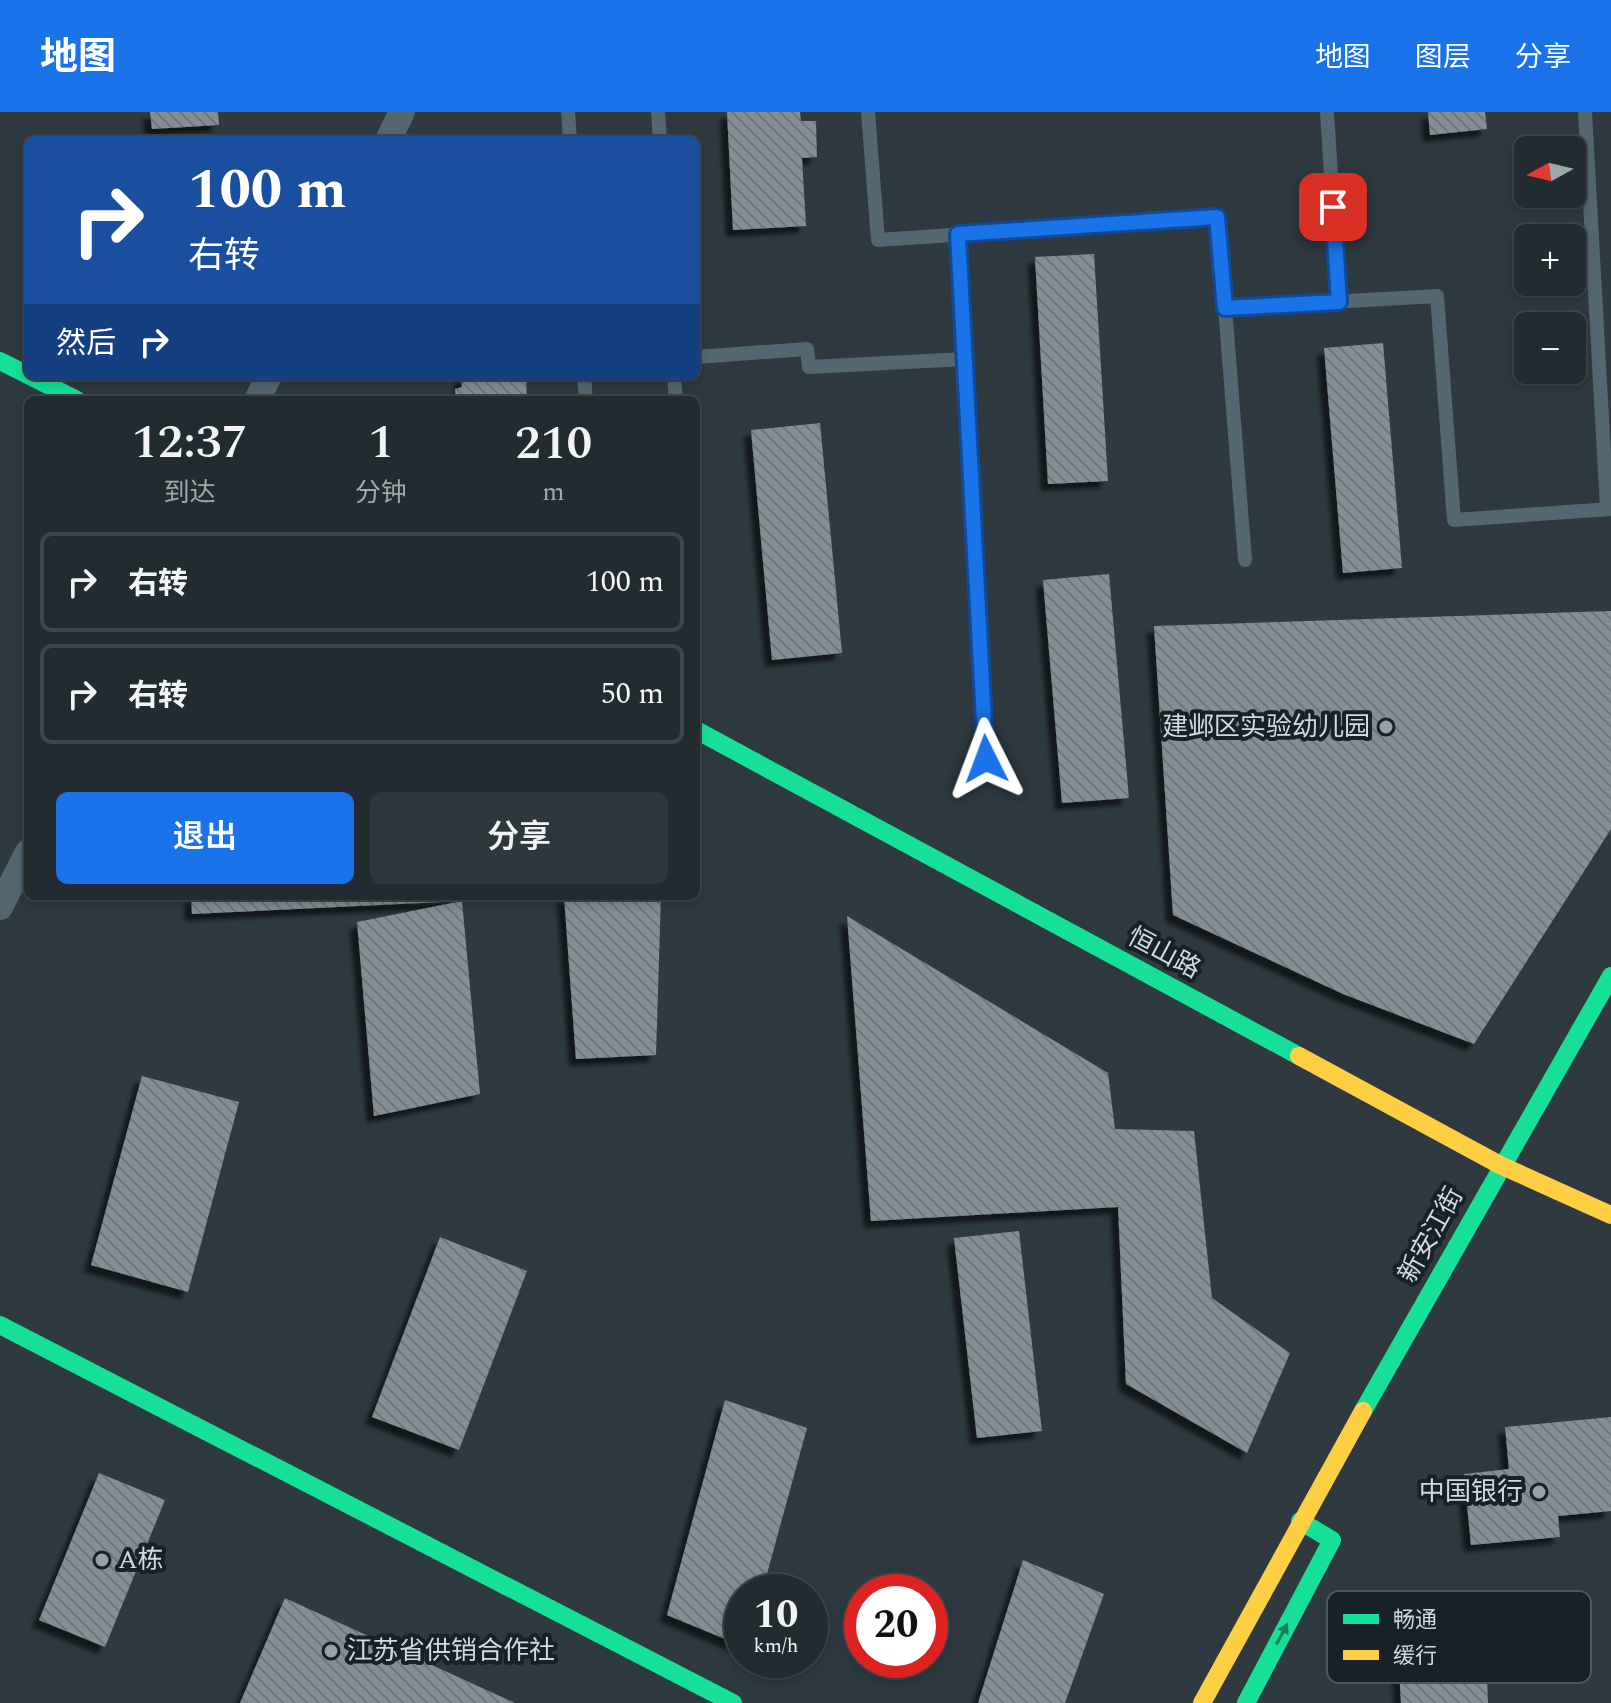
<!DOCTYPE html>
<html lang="zh">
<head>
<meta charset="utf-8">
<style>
  body { margin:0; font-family:Spectral,"Noto Sans SC",serif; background:#2e373c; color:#f1f3f6; height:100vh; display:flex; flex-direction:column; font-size:30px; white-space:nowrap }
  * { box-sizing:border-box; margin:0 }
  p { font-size:26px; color:#a2a7ab }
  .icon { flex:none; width:44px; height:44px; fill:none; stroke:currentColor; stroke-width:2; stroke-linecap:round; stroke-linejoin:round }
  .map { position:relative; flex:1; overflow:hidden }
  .panel { position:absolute; left:24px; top:284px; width:676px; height:504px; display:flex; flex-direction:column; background:#222b30; border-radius:12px; box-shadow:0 4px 12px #0003,0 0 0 2px #3f474c }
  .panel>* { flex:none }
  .top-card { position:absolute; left:24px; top:24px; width:676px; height:244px; border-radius:12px; box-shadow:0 4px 12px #0003,0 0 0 2px #3f474c; background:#1a4fa0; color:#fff; overflow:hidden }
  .needle { width:52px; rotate:262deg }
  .fabs { position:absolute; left:1514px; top:24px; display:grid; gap:16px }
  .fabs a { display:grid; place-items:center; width:72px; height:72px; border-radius:12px; background:#222b30; box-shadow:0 4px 12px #0003,0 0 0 2px #3f474c; font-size:40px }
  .speed { position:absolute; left:724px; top:1462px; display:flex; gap:16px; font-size:40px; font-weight:700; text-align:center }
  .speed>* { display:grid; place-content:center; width:104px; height:104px; border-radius:50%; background:#222b30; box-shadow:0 4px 12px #0003,0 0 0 2px #3f474c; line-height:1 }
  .speed small { font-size:20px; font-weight:400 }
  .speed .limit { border:12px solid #d22; background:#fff; color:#111 }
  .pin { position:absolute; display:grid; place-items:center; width:68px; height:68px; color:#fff; margin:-34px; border-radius:16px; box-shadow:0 4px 12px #0006 }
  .me { position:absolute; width:88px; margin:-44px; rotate:357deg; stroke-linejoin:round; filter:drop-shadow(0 0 6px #0008) }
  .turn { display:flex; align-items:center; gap:28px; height:168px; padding:0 32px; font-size:36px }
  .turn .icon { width:104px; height:104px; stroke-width:2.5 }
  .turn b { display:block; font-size:56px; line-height:68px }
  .then { display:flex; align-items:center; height:76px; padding:0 32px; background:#0003; gap:16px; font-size:30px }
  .eta { display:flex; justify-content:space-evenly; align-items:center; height:136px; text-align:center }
  .eta b { font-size:48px; font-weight:600; line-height:56px }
  .cta { display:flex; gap:16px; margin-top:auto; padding:16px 32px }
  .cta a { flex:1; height:92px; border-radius:12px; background:#1a73e8; color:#fff; font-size:32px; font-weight:600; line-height:92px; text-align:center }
  .cta a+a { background:#2e373c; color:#f1f3f6 }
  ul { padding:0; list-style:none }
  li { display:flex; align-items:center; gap:24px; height:100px; margin:0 16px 12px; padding:0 16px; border:4px solid #3f474c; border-radius:12px }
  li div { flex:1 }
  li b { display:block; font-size:30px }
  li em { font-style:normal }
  header { display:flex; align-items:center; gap:48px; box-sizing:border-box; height:112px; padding:0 40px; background:#1a73e8; color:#fff }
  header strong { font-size:38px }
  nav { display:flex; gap:44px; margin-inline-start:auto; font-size:28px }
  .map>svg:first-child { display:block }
</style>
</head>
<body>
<header>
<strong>地图</strong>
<nav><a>地图</a><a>图层</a><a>分享</a></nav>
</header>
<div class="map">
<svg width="1611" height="1591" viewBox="0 0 1611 1591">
  <defs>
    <pattern id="building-back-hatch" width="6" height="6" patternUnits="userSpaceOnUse" patternTransform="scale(2)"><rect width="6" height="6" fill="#848e94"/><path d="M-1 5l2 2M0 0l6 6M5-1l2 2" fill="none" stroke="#6f777c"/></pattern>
    <filter id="shadow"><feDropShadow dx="-7" dy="7" stdDeviation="2" flood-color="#0009"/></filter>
  </defs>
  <rect width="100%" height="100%" fill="#2e3940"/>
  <!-- building -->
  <g fill="url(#building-back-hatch)" filter="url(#shadow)">
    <polygon points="150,0 218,0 219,13 152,17"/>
    <polygon points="727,0 800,0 801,9 816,9 817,45 802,46 806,114 733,118"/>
    <polygon points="1428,0 1485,0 1487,17 1430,23"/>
    <polygon points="1094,142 1108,369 1048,372 1035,145"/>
    <polygon points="1383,231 1402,456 1343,461 1324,236"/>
    <polygon points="461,264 526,264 527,288 456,288 455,277 462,275"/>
    <polygon points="820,311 842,541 772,548 751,318"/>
    <polygon points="1109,462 1129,686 1062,691 1043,468"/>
    <polygon points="1611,499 1611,717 1474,932 1343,882 1173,803 1154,514"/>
    <polygon points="191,784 461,784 462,789 192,802"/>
    <polygon points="564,784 661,784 656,943 576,947"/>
    <polygon points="462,789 480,982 374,1004 357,810"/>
    <polygon points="847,804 1108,961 1115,1017 1194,1019 1212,1186 1290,1241 1247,1341 1126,1272 1118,1095 871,1109"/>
    <polygon points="142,964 239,990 188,1180 91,1153"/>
    <polygon points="1019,1119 1042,1319 977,1326 954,1126"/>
    <polygon points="440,1125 527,1159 459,1338 372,1305"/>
    <polygon points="725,1288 807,1316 762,1480 742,1480 742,1534 667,1503"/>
    <polygon points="1611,1305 1611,1399 1558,1404 1560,1425 1471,1433 1464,1362 1509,1357 1505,1315"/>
    <polygon points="99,1361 165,1388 105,1535 39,1508"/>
    <polygon points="1023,1448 1104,1482 1065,1591 978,1591"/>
    <polygon points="285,1486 515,1591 240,1591"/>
    <polygon points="1485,1520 1488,1591 1401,1591 1397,1524"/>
  </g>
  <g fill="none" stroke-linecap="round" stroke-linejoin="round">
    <!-- lane -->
    <g stroke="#546771" stroke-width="14">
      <polyline points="568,0 570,28"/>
      <polyline points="658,0 660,28"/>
      <polyline points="868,0 878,128 1217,105 1225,196 1437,184 1454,408 1611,397"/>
      <polyline points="1327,0 1339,190"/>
      <polyline points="1585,0 1607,397"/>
      <polyline points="958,122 986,647"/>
      <polyline points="1225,196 1245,448"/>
      <polyline points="696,245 807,237 809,255 965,247"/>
      <polyline points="584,264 586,288"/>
      <polyline points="674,264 676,288"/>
    </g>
    <!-- street -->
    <g stroke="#546771" stroke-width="26">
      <polyline points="388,28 402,0"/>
      <polyline points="257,288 269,264"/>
      <polyline points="0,795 28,740"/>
    </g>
    <!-- fast -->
    <g stroke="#16e098" stroke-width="18">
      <polyline points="0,249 28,263"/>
      <polyline points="30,264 77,288"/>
      <polyline points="696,618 1299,944"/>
      <polyline points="0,1213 733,1591"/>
      <polyline points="1363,1299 1611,864"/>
      <polyline points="1246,1591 1332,1428 1300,1409"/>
    </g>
    <!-- slow -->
    <g stroke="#ffcf43" stroke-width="18">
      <polyline points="1299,944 1500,1053 1611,1103"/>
      <polyline points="1202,1591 1363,1299"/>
    </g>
  </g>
  <!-- one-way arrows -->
  <defs><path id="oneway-solid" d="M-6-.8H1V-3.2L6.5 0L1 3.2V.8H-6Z" transform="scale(2)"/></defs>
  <use fill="#168060" href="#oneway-solid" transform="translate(1282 1522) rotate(-62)"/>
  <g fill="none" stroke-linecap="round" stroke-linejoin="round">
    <defs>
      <polyline id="route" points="986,647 958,122 1217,105 1225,196 1339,190 1333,95"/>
    </defs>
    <!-- route casing -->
    <use href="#route" stroke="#114b97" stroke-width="20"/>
    <!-- route -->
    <use href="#route" stroke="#1a73e8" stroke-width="14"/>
  </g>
  <!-- markers -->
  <g fill="#95a2a9" stroke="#172127" stroke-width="3">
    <circle cx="1386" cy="615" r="8"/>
    <circle cx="1539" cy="1380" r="8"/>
    <circle cx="102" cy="1448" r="8"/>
    <circle cx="331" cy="1539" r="8"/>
  </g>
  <g text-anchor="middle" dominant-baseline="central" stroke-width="8" stroke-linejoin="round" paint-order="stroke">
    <!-- poi labels -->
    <g font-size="26" fill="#cddae2" stroke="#172127" text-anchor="end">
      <text x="1370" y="615">建邺区实验幼儿园</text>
      <text x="1523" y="1380">中国银行</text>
      <text x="118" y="1448" text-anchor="start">A栋</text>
      <text x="347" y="1539" text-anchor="start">江苏省供销合作社</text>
    </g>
    <!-- street labels -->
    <g font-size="26" fill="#cddae2" stroke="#172127">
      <text transform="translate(1164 841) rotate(28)">恒山路</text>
      <text transform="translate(1431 1123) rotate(-61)">新安江街</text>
    </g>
  </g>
  <!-- legend -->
  <rect x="1327" y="1479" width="264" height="92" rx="12" fill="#172127" stroke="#4e585f" stroke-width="2"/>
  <rect x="1343" y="1502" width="36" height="10" fill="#16e098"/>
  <rect x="1343" y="1538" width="36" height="10" fill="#ffcf43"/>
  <g font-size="22" fill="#cddae2">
    <text x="1393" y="1515">畅通</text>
    <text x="1393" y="1551">缓行</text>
  </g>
</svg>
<div class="fabs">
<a><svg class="needle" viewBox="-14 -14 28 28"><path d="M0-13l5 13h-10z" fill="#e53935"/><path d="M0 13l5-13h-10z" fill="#a2a7ab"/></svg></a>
<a>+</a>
<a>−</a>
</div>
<div class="speed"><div>10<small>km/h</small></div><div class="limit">20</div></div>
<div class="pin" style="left:1333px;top:95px;background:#d93025"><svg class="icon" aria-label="arrive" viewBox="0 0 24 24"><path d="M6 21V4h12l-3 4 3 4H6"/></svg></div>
<svg class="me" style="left:986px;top:647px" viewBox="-20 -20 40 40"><path d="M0-17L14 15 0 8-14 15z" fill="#1a73e8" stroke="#fff" stroke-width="4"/></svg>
<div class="top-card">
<div class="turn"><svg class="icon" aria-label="right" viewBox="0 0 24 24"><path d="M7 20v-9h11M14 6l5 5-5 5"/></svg><div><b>100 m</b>右转</div></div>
<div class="then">然后<svg class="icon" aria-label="right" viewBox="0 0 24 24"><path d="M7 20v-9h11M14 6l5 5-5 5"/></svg></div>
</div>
<section class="panel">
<div class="eta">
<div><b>12:37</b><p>到达</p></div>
<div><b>1</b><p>分钟</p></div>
<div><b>210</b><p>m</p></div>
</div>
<ul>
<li><svg class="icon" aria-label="right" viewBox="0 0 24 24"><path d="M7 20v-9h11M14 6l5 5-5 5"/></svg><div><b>右转</b></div><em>100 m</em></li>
<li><svg class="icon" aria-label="right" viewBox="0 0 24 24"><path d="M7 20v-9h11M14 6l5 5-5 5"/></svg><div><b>右转</b></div><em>50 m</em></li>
</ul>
<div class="cta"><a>退出</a><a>分享</a></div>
</section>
</div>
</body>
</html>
